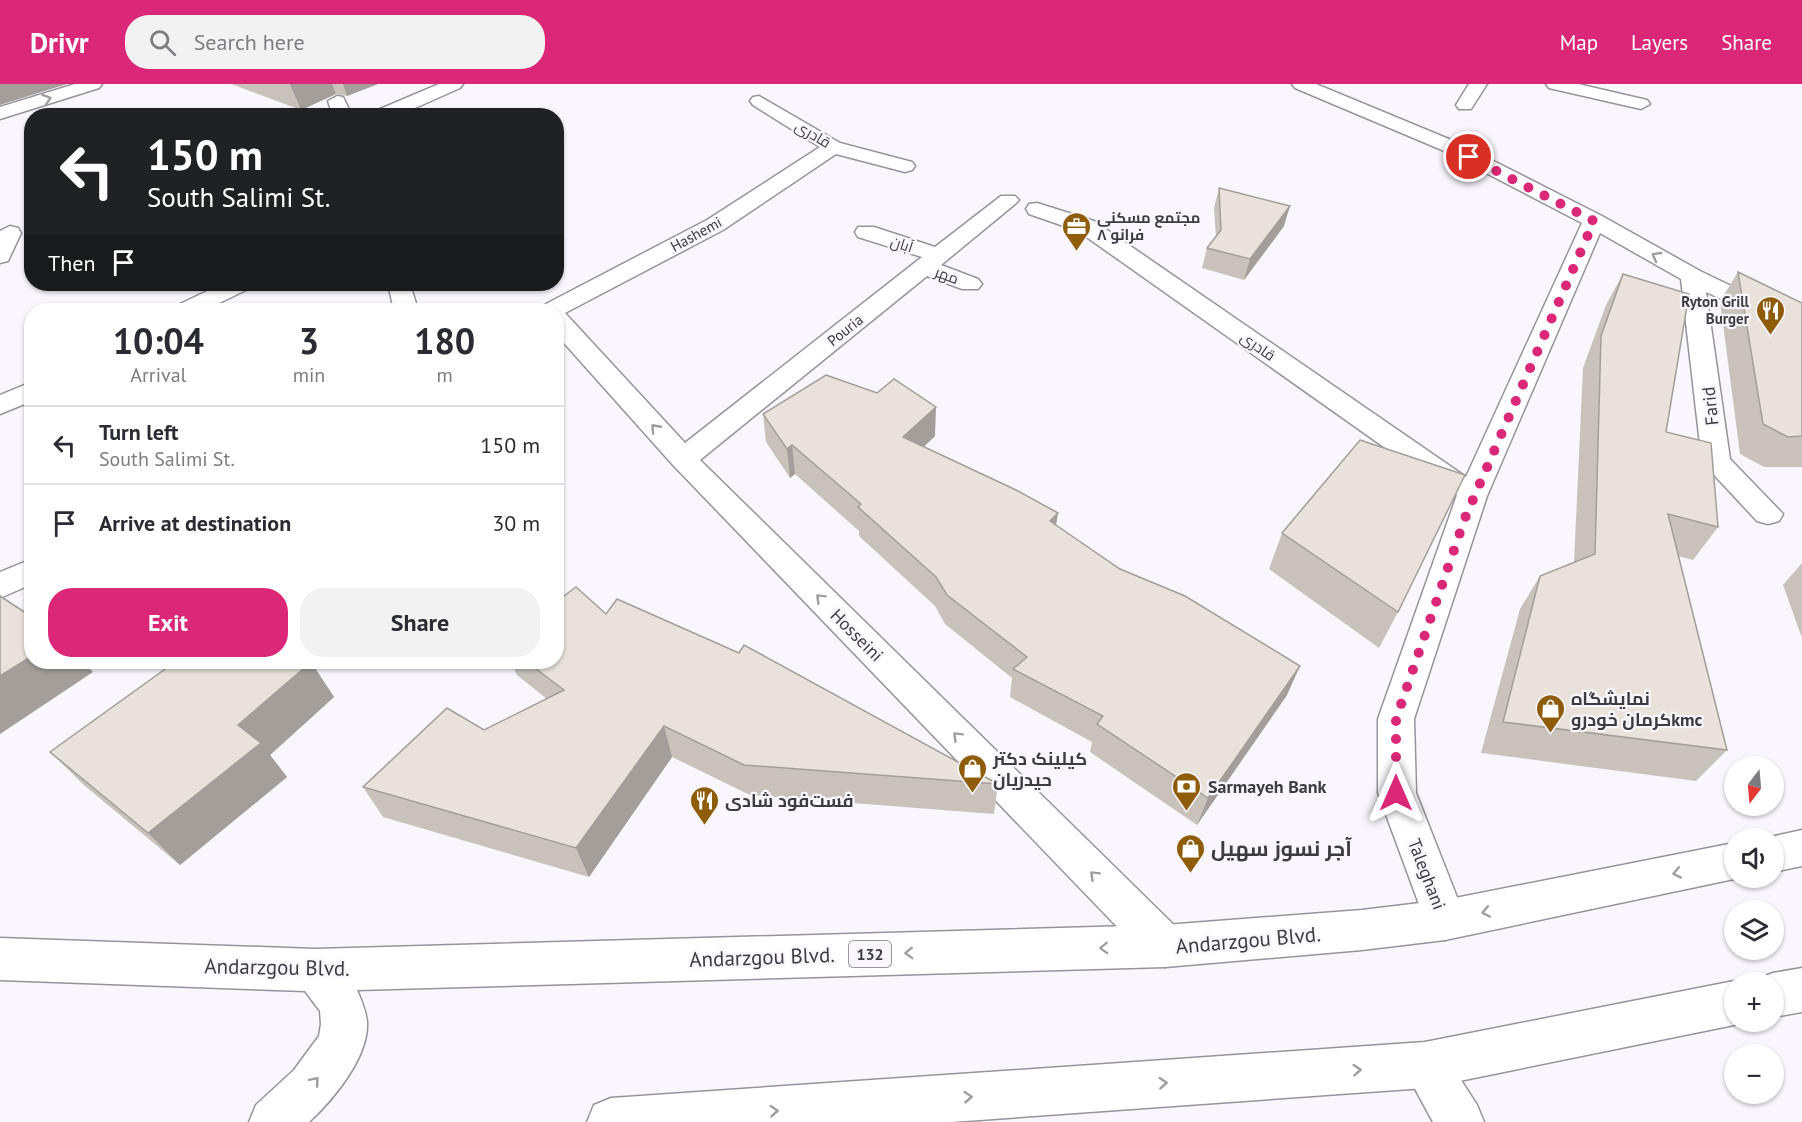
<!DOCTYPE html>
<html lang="en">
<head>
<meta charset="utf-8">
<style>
  body { margin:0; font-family:"PT Sans",Cairo,sans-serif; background:#f2f2f3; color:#2b2b33; height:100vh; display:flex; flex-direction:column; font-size:22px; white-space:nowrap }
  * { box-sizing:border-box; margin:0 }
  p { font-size:20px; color:#7c7c81 }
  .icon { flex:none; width:33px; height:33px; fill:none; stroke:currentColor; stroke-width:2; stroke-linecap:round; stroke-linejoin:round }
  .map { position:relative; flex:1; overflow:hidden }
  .drawer { position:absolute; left:24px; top:219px; width:540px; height:366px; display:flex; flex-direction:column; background:#fff; border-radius:24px; box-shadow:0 2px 4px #0004 }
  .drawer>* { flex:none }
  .hud { position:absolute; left:24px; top:24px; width:540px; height:183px; border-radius:24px; box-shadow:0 2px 4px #0004; background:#202124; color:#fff; overflow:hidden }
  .needle { width:39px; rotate:196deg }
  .fabs { position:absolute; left:1724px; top:672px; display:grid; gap:12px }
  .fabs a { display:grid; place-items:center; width:60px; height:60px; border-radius:50%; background:#fff; box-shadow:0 2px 4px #0004; font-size:30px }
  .pin { position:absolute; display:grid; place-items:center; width:51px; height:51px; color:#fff; margin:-26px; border:3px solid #fff; border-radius:50%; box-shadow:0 2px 6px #0007 }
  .me { position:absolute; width:66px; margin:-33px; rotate:0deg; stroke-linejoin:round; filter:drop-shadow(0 0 4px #0008) }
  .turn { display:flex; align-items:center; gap:21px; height:126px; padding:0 24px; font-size:27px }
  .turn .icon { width:78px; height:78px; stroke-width:2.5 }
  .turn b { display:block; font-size:42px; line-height:51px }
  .then { display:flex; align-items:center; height:57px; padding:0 24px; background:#0003; gap:12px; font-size:22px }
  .eta { display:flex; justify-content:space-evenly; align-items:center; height:102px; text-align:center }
  .eta b { font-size:36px; font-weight:800; line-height:42px }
  .primary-button { display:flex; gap:12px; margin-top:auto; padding:12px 24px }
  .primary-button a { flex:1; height:69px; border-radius:24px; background:#db2777; color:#fff; font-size:24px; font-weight:800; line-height:69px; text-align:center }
  .primary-button a+a { background:#f2f2f3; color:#2b2b33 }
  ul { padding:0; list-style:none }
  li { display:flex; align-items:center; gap:18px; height:78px; padding:0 24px; border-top:2px solid #e1e1e2 }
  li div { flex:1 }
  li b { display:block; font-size:22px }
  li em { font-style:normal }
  header { display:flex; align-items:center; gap:36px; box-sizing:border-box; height:84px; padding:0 30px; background:#db2777; color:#fff }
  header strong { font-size:28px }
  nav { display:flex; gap:33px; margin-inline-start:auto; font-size:21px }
  .search { width:420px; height:54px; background:#f2f2f3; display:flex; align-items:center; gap:15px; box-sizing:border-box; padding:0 21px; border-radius:24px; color:#7c7c81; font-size:22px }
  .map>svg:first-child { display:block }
</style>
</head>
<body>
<header>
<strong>Drivr</strong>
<div class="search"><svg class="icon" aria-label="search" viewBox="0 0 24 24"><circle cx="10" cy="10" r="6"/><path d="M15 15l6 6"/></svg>Search here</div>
<nav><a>Map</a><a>Layers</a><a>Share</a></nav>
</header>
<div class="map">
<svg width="1802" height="1038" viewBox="0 0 1802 1038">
  <rect width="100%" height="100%" fill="#f9f6fe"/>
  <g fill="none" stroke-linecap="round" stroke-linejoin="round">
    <defs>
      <g id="minor">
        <polygon points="75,0 102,0 99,4 0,35 0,23"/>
        <polygon points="439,0 463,0 460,4 397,32 371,32 373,28"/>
        <polygon points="1292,0 1316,0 1456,58 1602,132 1700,187 1802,236 1802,253 1706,208 1730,375 1783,430 1779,437 1768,440 1757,437 1702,378 1681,195 1600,149 1487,412 1414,635 1416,709 1466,836 1460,850 1445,856 1430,850 1378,709 1378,635 1457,411 1449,409 1078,147 1029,130 1026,125 1029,120 1037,119 1094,137 1466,393 1582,139 1442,66 1295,4"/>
        <polygon points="1469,0 1487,0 1471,25 1459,25 1456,21"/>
        <polygon points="1546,0 1578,0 1647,16 1650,20 1641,25 1549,4"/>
        <polygon points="337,12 343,13 352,32 333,32 328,17"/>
        <polygon points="759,12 840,59 912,78 915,82 912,86 905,88 836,70 723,146 565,229 685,359 922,173 858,153 855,148 858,143 874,143 935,163 1001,112 1015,112 1019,116 1015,120 941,181 978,195 982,200 978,205 962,205 927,192 700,376 1180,847 1187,862 1180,877 1165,883 1150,877 673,381 556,250 556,226 541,226 544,221 707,136 820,63 753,21 750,17 753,13"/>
        <polygon points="10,142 18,144 21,149 8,177 0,179 0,147"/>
        <polygon points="222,200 252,200 248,205 205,226 175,226 178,221"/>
        <polygon points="388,200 410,200 418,226 394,226"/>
        <polygon points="32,298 32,317 0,330 0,311"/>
        <polygon points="32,475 32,500 0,514 0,488"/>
        <polygon points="1425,958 1441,965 1477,1021 1484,1038 1433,1038 1402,981 1409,965"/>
      </g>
      <g id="major">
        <polygon points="1802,746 1802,782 1773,788 1773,754 1766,754"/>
        <path d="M1734,759V794H1739L1734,795L1445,856L1362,866L1165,883L357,906C361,916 366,926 367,938C369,973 333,1016 309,1038H249L256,1021L294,986L319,952L321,940L320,927L305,907L0,896V854L315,865L1165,841L1362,826L1445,816Z"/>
        <polygon points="1802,884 1802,928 1773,933 1773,898 1756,898 1757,895 1773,889"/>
        <polygon points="1734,897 1738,898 1734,898 1734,938 1743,938 1734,941 1425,1004 951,1038 587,1038 594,1021 611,1014 1425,958"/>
      </g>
    </defs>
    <!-- minor casing -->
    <use href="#minor" stroke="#97939c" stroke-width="3"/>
    <!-- major casing -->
    <use href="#major" stroke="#97939c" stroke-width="3"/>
    <!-- minor -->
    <use href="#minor" fill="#fff" fill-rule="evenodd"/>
    <!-- major -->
    <use href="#major" fill="#fff" fill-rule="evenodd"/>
  </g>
  <!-- wall -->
  <g fill="#c8c2bb">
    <polygon points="231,0 378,0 347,12 336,10 301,26"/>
    <polygon points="1219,104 1284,142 1244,196 1202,184 1207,164 1216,153 1214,124"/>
    <polygon points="1738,188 1802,219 1802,383 1764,383 1740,370 1720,217"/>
    <polygon points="1623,190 1666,348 1718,443 1693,476 1678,472 1727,666 1696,697 1481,669 1520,525 1540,492 1574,479 1583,284 1606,221"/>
    <polygon points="763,330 935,352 924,363 1058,429 1056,441 1287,611 1197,741 1090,668 1092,658 1010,613 1012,594 945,540 935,522 859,452 859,447 795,390 790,394 766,358"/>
    <polygon points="1282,449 1398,528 1379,564 1269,485"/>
    <polygon points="1802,479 1802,554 1783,501"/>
    <polygon points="606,530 998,700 994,730 750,711 672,673 589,793 383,733 363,703 484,646 547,615 517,591 511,578 556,578"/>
    <polygon points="311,578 334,613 270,671 287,693 180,781 85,702 50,668"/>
  </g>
  <!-- shaded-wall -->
  <g fill="#a39e99">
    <polygon points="0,0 67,0 0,21"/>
    <polygon points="290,0 332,0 336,10 301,26"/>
    <polygon points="343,0 378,0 347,12"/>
    <polygon points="1290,122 1284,142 1244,196 1250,175"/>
    <polygon points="936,323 935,352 903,382 903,353"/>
    <polygon points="792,361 795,390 790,394 787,365"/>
    <polygon points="1058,429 1053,458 1050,437"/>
    <polygon points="32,572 32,578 83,578 93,588 0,650 0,592"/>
    <polygon points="311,578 334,613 270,671 287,693 180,781 148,749 238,641"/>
    <polygon points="1300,582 1287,611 1197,741 1208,714"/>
    <polygon points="664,642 672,673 589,793 576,764"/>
  </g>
  <!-- building -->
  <g fill="#e9e2da" stroke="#a39e99" stroke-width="1.5">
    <polygon points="1219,104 1290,122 1250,175 1207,164 1221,146"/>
    <polygon points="1738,188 1802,219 1802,352 1788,353 1763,340"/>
    <polygon points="1623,190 1689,210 1666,348 1711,359 1718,443 1668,430 1727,666 1503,638 1540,492 1595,470 1601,252"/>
    <polygon points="826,291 877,309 894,295 936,323 903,353 1016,406 1058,429 1050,437 1120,485 1185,512 1300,582 1208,714 1097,640 1103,632 1013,585 1027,573 947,511 936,493 858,423 861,420 792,361 787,365 763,330"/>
    <polygon points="1360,356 1465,391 1398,528 1282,449"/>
    <polygon points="576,503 606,530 617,515 739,569 744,561 998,700 744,681 664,642 576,764 363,703 447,624 484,646 564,606 527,578 556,578 556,518"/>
    <polygon points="0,512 32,533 32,572 0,592"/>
    <polygon points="175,578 311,578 238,641 261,659 148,749 50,668"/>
  </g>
  <!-- one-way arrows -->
  <defs><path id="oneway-chevron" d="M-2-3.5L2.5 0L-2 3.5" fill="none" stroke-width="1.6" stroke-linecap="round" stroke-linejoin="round" transform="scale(1.5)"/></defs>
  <g stroke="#9e9ea0">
    <use href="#oneway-chevron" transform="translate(47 15) rotate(-18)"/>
    <use href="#oneway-chevron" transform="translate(1656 172) rotate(-150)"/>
    <use href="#oneway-chevron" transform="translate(655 344) rotate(-132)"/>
    <use href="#oneway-chevron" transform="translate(820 514) rotate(-135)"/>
    <use href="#oneway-chevron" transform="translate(957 652) rotate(-135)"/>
    <use href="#oneway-chevron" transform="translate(1677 789) rotate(169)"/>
    <use href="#oneway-chevron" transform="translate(1094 791) rotate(-135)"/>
    <use href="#oneway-chevron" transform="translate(1486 828) rotate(169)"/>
    <use href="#oneway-chevron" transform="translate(1104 864) rotate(178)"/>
    <use href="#oneway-chevron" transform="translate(909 869) rotate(178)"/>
    <use href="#oneway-chevron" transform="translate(1357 986) rotate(-4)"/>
    <use href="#oneway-chevron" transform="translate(315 997) rotate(-50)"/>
    <use href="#oneway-chevron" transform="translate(1163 999) rotate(-4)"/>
    <use href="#oneway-chevron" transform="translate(968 1013) rotate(-4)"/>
    <use href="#oneway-chevron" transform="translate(774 1027) rotate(-4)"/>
  </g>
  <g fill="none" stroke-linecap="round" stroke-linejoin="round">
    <!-- route -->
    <polyline stroke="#db2777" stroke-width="10" stroke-dasharray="0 18" points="1396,709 1396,635 1465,434 1594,137 1469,73"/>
  </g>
  <!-- icons -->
  <defs>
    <symbol id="office-pin" viewBox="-11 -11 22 30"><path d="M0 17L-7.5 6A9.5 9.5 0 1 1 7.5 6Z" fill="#8f5d0a" stroke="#f9f6fe"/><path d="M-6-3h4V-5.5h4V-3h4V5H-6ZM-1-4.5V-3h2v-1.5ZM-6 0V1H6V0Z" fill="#fff"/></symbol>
    <symbol id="restaurant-pin" viewBox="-11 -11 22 30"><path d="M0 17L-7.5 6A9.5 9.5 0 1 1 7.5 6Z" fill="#8f5d0a" stroke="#f9f6fe"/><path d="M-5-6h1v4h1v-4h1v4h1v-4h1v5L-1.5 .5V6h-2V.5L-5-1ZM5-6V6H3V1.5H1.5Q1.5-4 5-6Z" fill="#fff"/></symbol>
    <symbol id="shop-pin" viewBox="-11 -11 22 30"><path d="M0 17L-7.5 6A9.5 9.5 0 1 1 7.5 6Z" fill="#8f5d0a" stroke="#f9f6fe"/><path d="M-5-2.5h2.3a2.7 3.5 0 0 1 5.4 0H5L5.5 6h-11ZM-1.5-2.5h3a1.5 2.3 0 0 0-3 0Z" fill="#fff"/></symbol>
    <symbol id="bank-pin" viewBox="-11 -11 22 30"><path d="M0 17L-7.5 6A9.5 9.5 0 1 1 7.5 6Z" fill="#8f5d0a" stroke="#f9f6fe"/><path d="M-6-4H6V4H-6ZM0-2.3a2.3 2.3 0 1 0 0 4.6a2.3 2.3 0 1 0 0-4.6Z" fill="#fff"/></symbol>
  </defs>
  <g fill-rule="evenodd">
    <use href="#office-pin" x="1060" y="126" width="33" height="45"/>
    <use href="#restaurant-pin" x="1754" y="210" width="33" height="45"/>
    <use href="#shop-pin" x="1534" y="608" width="33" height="45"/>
    <use href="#shop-pin" x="956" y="668" width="33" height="45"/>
    <use href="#bank-pin" x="1170" y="686" width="33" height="45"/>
    <use href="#restaurant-pin" x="688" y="700" width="33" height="45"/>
    <use href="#shop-pin" x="1174" y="748" width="33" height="45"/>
  </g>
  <g text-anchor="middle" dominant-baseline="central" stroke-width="4.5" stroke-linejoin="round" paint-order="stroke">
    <!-- far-street labels -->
    <g font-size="15" fill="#3e3c40" stroke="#f9f6fe">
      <text transform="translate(813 50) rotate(31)">قادری</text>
      <text transform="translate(696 150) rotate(-29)">Hashemi</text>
      <text transform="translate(902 160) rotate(18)">آبان</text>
      <text transform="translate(947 191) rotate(20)">مهر</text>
      <text transform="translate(845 246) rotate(-39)">Pouria</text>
      <text transform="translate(1258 262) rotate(35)">قادری</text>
    </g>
    <!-- far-poi labels -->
    <g font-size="15" font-weight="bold" fill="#3e3c40" stroke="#f9f6fe" text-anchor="start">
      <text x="1097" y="133">مجتمع مسکنی<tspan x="1097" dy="17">فرانو ۸</tspan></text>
      <text x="1749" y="217" text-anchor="end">Ryton Grill<tspan x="1749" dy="17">Burger</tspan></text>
    </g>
    <!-- shield labels -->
    <rect fill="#f9f6fe" stroke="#767479" stroke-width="1.5" x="849" y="857" width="42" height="26" rx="4.5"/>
    <g font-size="16" font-weight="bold" fill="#3e3c40">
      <text x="870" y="870">132</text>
    </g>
    <!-- street labels -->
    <g font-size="18" fill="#3e3c40" stroke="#f9f6fe">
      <text transform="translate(1710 322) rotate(-96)">Farid</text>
      <text transform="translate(857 551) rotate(45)">Hosseini</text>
      <text transform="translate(1427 790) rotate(69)">Taleghani</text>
    </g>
    <!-- poi labels -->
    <g font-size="18" font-weight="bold" fill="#3e3c40" stroke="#f9f6fe" text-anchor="start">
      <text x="1571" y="614">نمایشگاه<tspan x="1571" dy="21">کرمان خودروkmc</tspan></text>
      <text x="993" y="674">کیلینک دکتر<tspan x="993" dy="21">حیدریان</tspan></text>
      <text x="1208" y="702">Sarmayeh Bank</text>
      <text x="725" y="716">فست‌فود شادی</text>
    </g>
    <!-- near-poi labels -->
    <g font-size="21" font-weight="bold" fill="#3e3c40" stroke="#f9f6fe" text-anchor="start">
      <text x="1211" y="764">آجر نسوز سهیل</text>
    </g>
    <!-- near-street labels -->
    <g font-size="21" fill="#3e3c40" stroke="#f9f6fe">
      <text transform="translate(1248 856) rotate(-5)">Andarzgou Blvd.</text>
      <text transform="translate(762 873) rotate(-2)">Andarzgou Blvd.</text>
      <text transform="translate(277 883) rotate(1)">Andarzgou Blvd.</text>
    </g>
  </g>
</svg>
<div class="fabs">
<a><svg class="needle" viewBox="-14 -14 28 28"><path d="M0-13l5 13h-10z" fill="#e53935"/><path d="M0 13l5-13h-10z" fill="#7c7c81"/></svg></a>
<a><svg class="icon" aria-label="sound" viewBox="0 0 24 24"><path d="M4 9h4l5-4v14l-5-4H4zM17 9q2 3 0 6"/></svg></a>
<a><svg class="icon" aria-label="layers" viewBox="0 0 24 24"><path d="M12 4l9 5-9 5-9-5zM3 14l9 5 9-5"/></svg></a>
<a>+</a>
<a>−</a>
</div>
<div class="pin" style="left:1469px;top:73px;background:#d93025"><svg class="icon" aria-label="arrive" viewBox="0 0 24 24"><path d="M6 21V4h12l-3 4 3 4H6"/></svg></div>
<svg class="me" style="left:1396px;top:709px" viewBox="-20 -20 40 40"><path d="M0-17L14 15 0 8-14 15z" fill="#db2777" stroke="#fff" stroke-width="4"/></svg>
<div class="hud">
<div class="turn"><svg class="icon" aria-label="left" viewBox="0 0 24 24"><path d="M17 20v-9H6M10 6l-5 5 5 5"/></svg><div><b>150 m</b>South Salimi St.</div></div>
<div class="then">Then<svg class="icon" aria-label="arrive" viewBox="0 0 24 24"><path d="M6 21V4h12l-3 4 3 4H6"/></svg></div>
</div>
<section class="drawer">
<div class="eta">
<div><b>10:04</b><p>Arrival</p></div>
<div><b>3</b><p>min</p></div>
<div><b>180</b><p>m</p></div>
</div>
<ul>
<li><svg class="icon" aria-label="left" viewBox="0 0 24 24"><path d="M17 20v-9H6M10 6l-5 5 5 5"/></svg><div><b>Turn left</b><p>South Salimi St.</p></div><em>150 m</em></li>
<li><svg class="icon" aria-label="arrive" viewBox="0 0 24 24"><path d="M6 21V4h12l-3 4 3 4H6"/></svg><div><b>Arrive at destination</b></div><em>30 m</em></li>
</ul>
<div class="primary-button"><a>Exit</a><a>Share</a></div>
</section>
</div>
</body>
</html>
